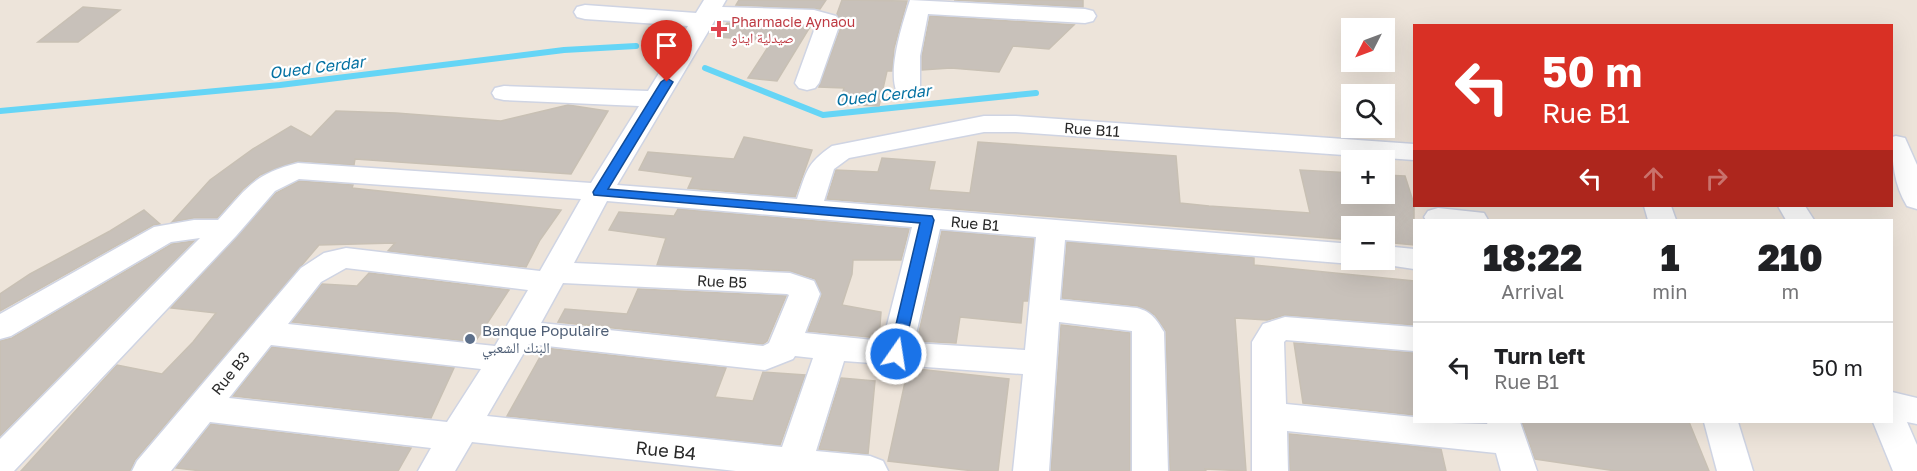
<!DOCTYPE html>
<html lang="en">
<head>
<meta charset="utf-8">
<style>
  body { margin:0; font-family:"Golos Text","Noto Naskh Arabic",sans-serif; background:#f6f6f6; color:#202124; height:100vh; display:flex; flex-direction:column; font-size:22px; white-space:nowrap }
  * { box-sizing:border-box; margin:0 }
  p { font-size:20px; color:#757577 }
  .icon { flex:none; width:33px; height:33px; fill:none; stroke:currentColor; stroke-width:2; stroke-linecap:round; stroke-linejoin:round }
  .map { position:relative; flex:1; overflow:hidden }
  .sheet { position:absolute; left:1413px; top:219px; width:480px; height:204px; display:flex; flex-direction:column; background:#fff; border-radius:0px; box-shadow:0 6px 24px #0002 }
  .sheet>* { flex:none }
  .top-card { position:absolute; left:1413px; top:24px; width:480px; height:183px; border-radius:0px; box-shadow:0 6px 24px #0002; background:#d93025; color:#fff; overflow:hidden }
  .needle { width:39px; rotate:228deg }
  .fabs { position:absolute; left:1341px; top:18px; display:grid; gap:12px }
  .fabs a { display:grid; place-items:center; width:54px; height:54px; border-radius:0px; background:#fff; box-shadow:0 6px 24px #0002; font-size:30px }
  .pin { position:absolute; display:grid; place-items:center; width:51px; height:51px; color:#fff; margin:-62px -26px; border-radius:50% 50% 50% 0; rotate:-45deg; box-shadow:0 0 6px #0007 }
  .pin .icon { rotate:45deg }
  .me { position:absolute; width:66px; margin:-33px; rotate:13deg; stroke-linejoin:round; filter:drop-shadow(0 0 4px #0008) }
  .turn { display:flex; align-items:center; gap:21px; height:126px; padding:0 30px; font-size:27px }
  .turn .icon { width:78px; height:78px; stroke-width:2.5 }
  .turn b { display:block; font-size:42px; line-height:51px }
  .lanes { display:flex; align-items:center; height:57px; padding:0 30px; background:#0003; justify-content:center; gap:30px; direction:ltr }
  .lanes .off { opacity:.35 }
  .eta { display:flex; justify-content:space-evenly; align-items:center; height:102px; text-align:center }
  .eta b { font-size:36px; font-weight:800; line-height:42px }
  ul { padding:0; list-style:none }
  li { display:flex; align-items:center; gap:18px; height:90px; padding:0 30px; border-top:2px solid #e0e0e0 }
  li div { flex:1 }
  li b { display:block; font-size:22px }
  li em { font-style:normal }
  .map>svg:first-child { display:block }
</style>
</head>
<body>
<div class="map">
<svg width="1917" height="471" viewBox="0 0 1917 471">
  <rect width="100%" height="100%" fill="#ede4da"/>
  <g fill="none" stroke-linecap="round" stroke-linejoin="round">
    <!-- stream -->
    <g stroke="#65d5f6" stroke-width="6">
      <polyline points="705,68 823,115 1036,93"/>
      <polyline points="0,111 280,85 564,50 636,46"/>
    </g>
  </g>
  <!-- building -->
  <g fill="#c8c1ba" stroke="#c8c0b4" stroke-width="1.5">
    <polygon points="739,0 826,0 820,9 736,5"/>
    <polygon points="842,0 907,1 894,48 892,71 887,71 879,106 839,104 844,88 819,87 840,30 841,21 837,14"/>
    <polygon points="954,0 1083,0 1083,7"/>
    <polygon points="83,7 120,10 78,42 38,42"/>
    <polygon points="930,16 1074,25 1049,49 1013,46 999,72 951,68 922,70 922,56"/>
    <polygon points="727,23 810,27 777,81 748,78 772,41 719,37"/>
    <polygon points="568,105 608,111 571,174 355,159 354,165 297,161 260,175 243,189 217,218 194,218 172,222 210,180 253,149 291,126 311,137 336,111 396,113 501,121"/>
    <polygon points="744,137 812,150 795,197 688,188 693,177 639,170 648,152 734,159"/>
    <polygon points="978,142 1176,156 1180,203 1209,206 1310,213 1300,170 1352,173 1352,194 1384,194 1384,175 1405,176 1414,204 1414,245 1384,242 1384,226 1352,226 1352,240 827,199 836,170 878,172 882,158 935,162 929,190 970,193"/>
    <polygon points="299,181 353,185 352,188 561,210 540,240 526,267 388,251 395,243 319,245 135,460 130,471 21,471 117,365 162,374 193,342 216,313 171,308 276,193"/>
    <polygon points="678,209 909,229 901,260 853,260 852,274 842,305 881,312 879,338 808,331 822,295 815,279 790,271 657,265 666,238 609,230 619,212 674,216"/>
    <polygon points="144,210 160,224 153,225 0,311 0,294 30,274 110,231"/>
    <polygon points="942,231 1034,239 1028,301 1023,301 1021,323 960,317 956,343 917,341"/>
    <polygon points="194,241 111,324 0,436 0,341 12,338 172,244"/>
    <polygon points="1067,242 1254,258 1254,265 1414,281 1414,325 1285,315 1267,320 1235,318 1246,471 1205,469 1206,471 1170,471 1166,331 1155,315 1138,306 1062,298"/>
    <polygon points="369,273 509,290 475,342 292,322 322,284 357,286"/>
    <polygon points="638,289 786,296 767,341 763,344 558,322 565,309 627,314"/>
    <polygon points="1061,325 1130,333 1130,471 1051,471"/>
    <polygon points="1294,343 1414,353 1414,415 1303,403"/>
    <polygon points="272,347 454,368 431,418 233,396"/>
    <polygon points="545,348 726,368 715,397 753,401 763,372 805,375 780,445 507,416"/>
    <polygon points="908,368 1009,379 998,471 974,471 888,461"/>
    <polygon points="841,378 875,381 868,454 819,449"/>
    <polygon points="1522,422 1689,422 1709,471 1616,471 1535,459"/>
    <polygon points="211,424 411,448 398,471 202,471 176,468"/>
    <polygon points="1289,434 1441,449 1446,471 1290,471"/>
  </g>
  <g fill="none" stroke-linecap="round" stroke-linejoin="round">
    <defs>
      <g id="minor">
        <path d="M704,0H726L722,7L814,10L836,16L839,21L838,29L819,83L815,88L807,90L799,88L795,83L816,25L715,20L617,185L797,199C807,171 806,164 832,146L984,116H1016L1414,144V160L1016,132H984L849,158L834,169L824,201L1352,244V260L1362,261L1352,264L1065,240L1060,300L1137,308C1152,312 1156,319 1164,332L1168,471H1132V331L1059,322L1049,471H1013L1023,374L844,361L816,451L870,456L883,461L888,471H736L472,442L455,471H418L431,448L210,422L171,471H132L137,461L301,268L324,253L346,248L540,271L581,199L299,179L275,191L236,236L14,471H0V439L200,238L171,242L11,336L0,339V314L154,227L194,220H218C248,187 254,174 298,163L591,183L639,106L504,100L495,98L492,93L495,88L504,86L648,91L688,26L585,19L577,17L574,12L577,7L585,5L696,13ZM607,201L912,227L883,341L805,333L820,294L814,281L790,273L574,263ZM940,229L1036,237L1025,350L914,343ZM346,268L528,290L495,346L288,324L321,282ZM563,283L787,294L789,295L769,343L763,346L541,323ZM529,344L765,370L793,359L795,356L813,358L782,447L487,416ZM271,345L481,369L447,422L229,398Z"/>
        <path d="M910,0L1085,9L1093,11L1096,16L1093,21L1085,23L928,14L920,56V91L917,96L908,98L899,96C885,76 903,22 910,0Z"/>
        <path d="M1896,136L1905,138L1917,165V209L1907,206C1894,185 1892,162 1892,137Z"/>
        <polygon points="1644,206 1671,206 1676,220 1648,220"/>
        <polygon points="1778,206 1805,206 1814,220 1786,220"/>
        <polygon points="1438,208 1484,213 1488,220 1426,220 1424,217 1428,211"/>
        <polygon points="1384,246 1414,249 1414,269 1374,263 1372,260 1384,260"/>
        <polygon points="1285,317 1414,327 1414,351 1286,340 1284,342 1286,404 1414,417 1414,422 1487,424 1488,422 1520,422 1537,471 1501,471 1496,453 1287,431 1288,471 1252,471 1252,342 1263,324"/>
        <polygon points="1892,392 1917,398 1917,424 1907,422 1917,445 1917,471 1893,471 1873,422 1892,422"/>
        <polygon points="1704,422 1738,422 1753,471 1717,471"/>
      </g>
    </defs>
    <!-- minor casing -->
    <use href="#minor" stroke="#cfd4e3" stroke-width="3"/>
    <!-- minor -->
    <use href="#minor" fill="#fff" fill-rule="evenodd"/>
  </g>
  <!-- route -->
  <polygon fill="#1a73e8" stroke="#114b97" stroke-width="1.5" points="667,78 673,82 608,189 932,216 934,220 902,358 891,358 889,354 920,223 594,195 593,192 661,82"/>
  <!-- markers -->
  <path fill="#e0444e" stroke="#fff" stroke-width="2" d="M716 20h6v6h6v6h-6v6h-6v-6h-6v-6h6z"/>
  <circle fill="#5c6f8a" stroke="#fff" stroke-width="2" cx="470" cy="339" r="6"/>
  <g text-anchor="middle" dominant-baseline="central" stroke-width="4.5" stroke-linejoin="round" paint-order="stroke">
    <!-- far-health labels -->
    <g font-size="14" fill="#be3a42" stroke="#fff" text-anchor="start">
      <text x="731" y="21">Pharmacie Aynaou<tspan x="731" dy="16">صيدلية ايناو</tspan></text>
    </g>
    <!-- street labels -->
    <g font-size="15" fill="#292929" stroke="#fff">
      <text transform="translate(1092 129) rotate(4)">Rue B11</text>
      <text transform="translate(975 223) rotate(5)">Rue B1</text>
      <text transform="translate(722 281) rotate(3)">Rue B5</text>
      <text transform="translate(230 373) rotate(-51)">Rue B3</text>
    </g>
    <!-- service labels -->
    <g font-size="15" fill="#4e5e75" stroke="#fff" text-anchor="start">
      <text x="482" y="330">Banque Populaire<tspan x="482" dy="17">البنك الشعبي</tspan></text>
    </g>
    <!-- water labels -->
    <g font-size="16" font-style="italic" fill="#0471a2" stroke="#fff">
      <text transform="translate(317 67) rotate(-7)">Oued Cerdar</text>
      <text transform="translate(883 95) rotate(-6)">Oued Cerdar</text>
    </g>
    <!-- near-street labels -->
    <g font-size="18" fill="#292929" stroke="#fff">
      <text transform="translate(666 450) rotate(6)">Rue B4</text>
    </g>
  </g>
</svg>
<div class="fabs">
<a><svg class="needle" viewBox="-14 -14 28 28"><path d="M0-13l5 13h-10z" fill="#e53935"/><path d="M0 13l5-13h-10z" fill="#757577"/></svg></a>
<a><svg class="icon" aria-label="search" viewBox="0 0 24 24"><circle cx="10" cy="10" r="6"/><path d="M15 15l6 6"/></svg></a>
<a>+</a>
<a>−</a>
</div>
<div class="pin" style="left:667px;top:82px;background:#d93025"><svg class="icon" aria-label="arrive" viewBox="0 0 24 24"><path d="M6 21V4h12l-3 4 3 4H6"/></svg></div>
<svg class="me" style="left:896px;top:354px" viewBox="-20 -20 40 40"><circle r="17" fill="#1a73e8" stroke="#fff" stroke-width="3"/><path d="M0-11L8 9 0 5-8 9z" fill="#fff"/></svg>
<div class="top-card">
<div class="turn"><svg class="icon" aria-label="left" viewBox="0 0 24 24"><path d="M17 20v-9H6M10 6l-5 5 5 5"/></svg><div><b>50 m</b>Rue B1</div></div>
<div class="lanes"><svg class="icon" aria-label="left" viewBox="0 0 24 24"><path d="M17 20v-9H6M10 6l-5 5 5 5"/></svg><svg class="icon off" aria-label="ahead" viewBox="0 0 24 24"><path d="M12 20V5M6 11l6-6 6 6"/></svg><svg class="icon off" aria-label="right" viewBox="0 0 24 24"><path d="M7 20v-9h11M14 6l5 5-5 5"/></svg></div>
</div>
<section class="sheet">
<div class="eta">
<div><b>18:22</b><p>Arrival</p></div>
<div><b>1</b><p>min</p></div>
<div><b>210</b><p>m</p></div>
</div>
<ul>
<li><svg class="icon" aria-label="left" viewBox="0 0 24 24"><path d="M17 20v-9H6M10 6l-5 5 5 5"/></svg><div><b>Turn left</b><p>Rue B1</p></div><em>50 m</em></li>
</ul>
</section>
</div>
</body>
</html>
